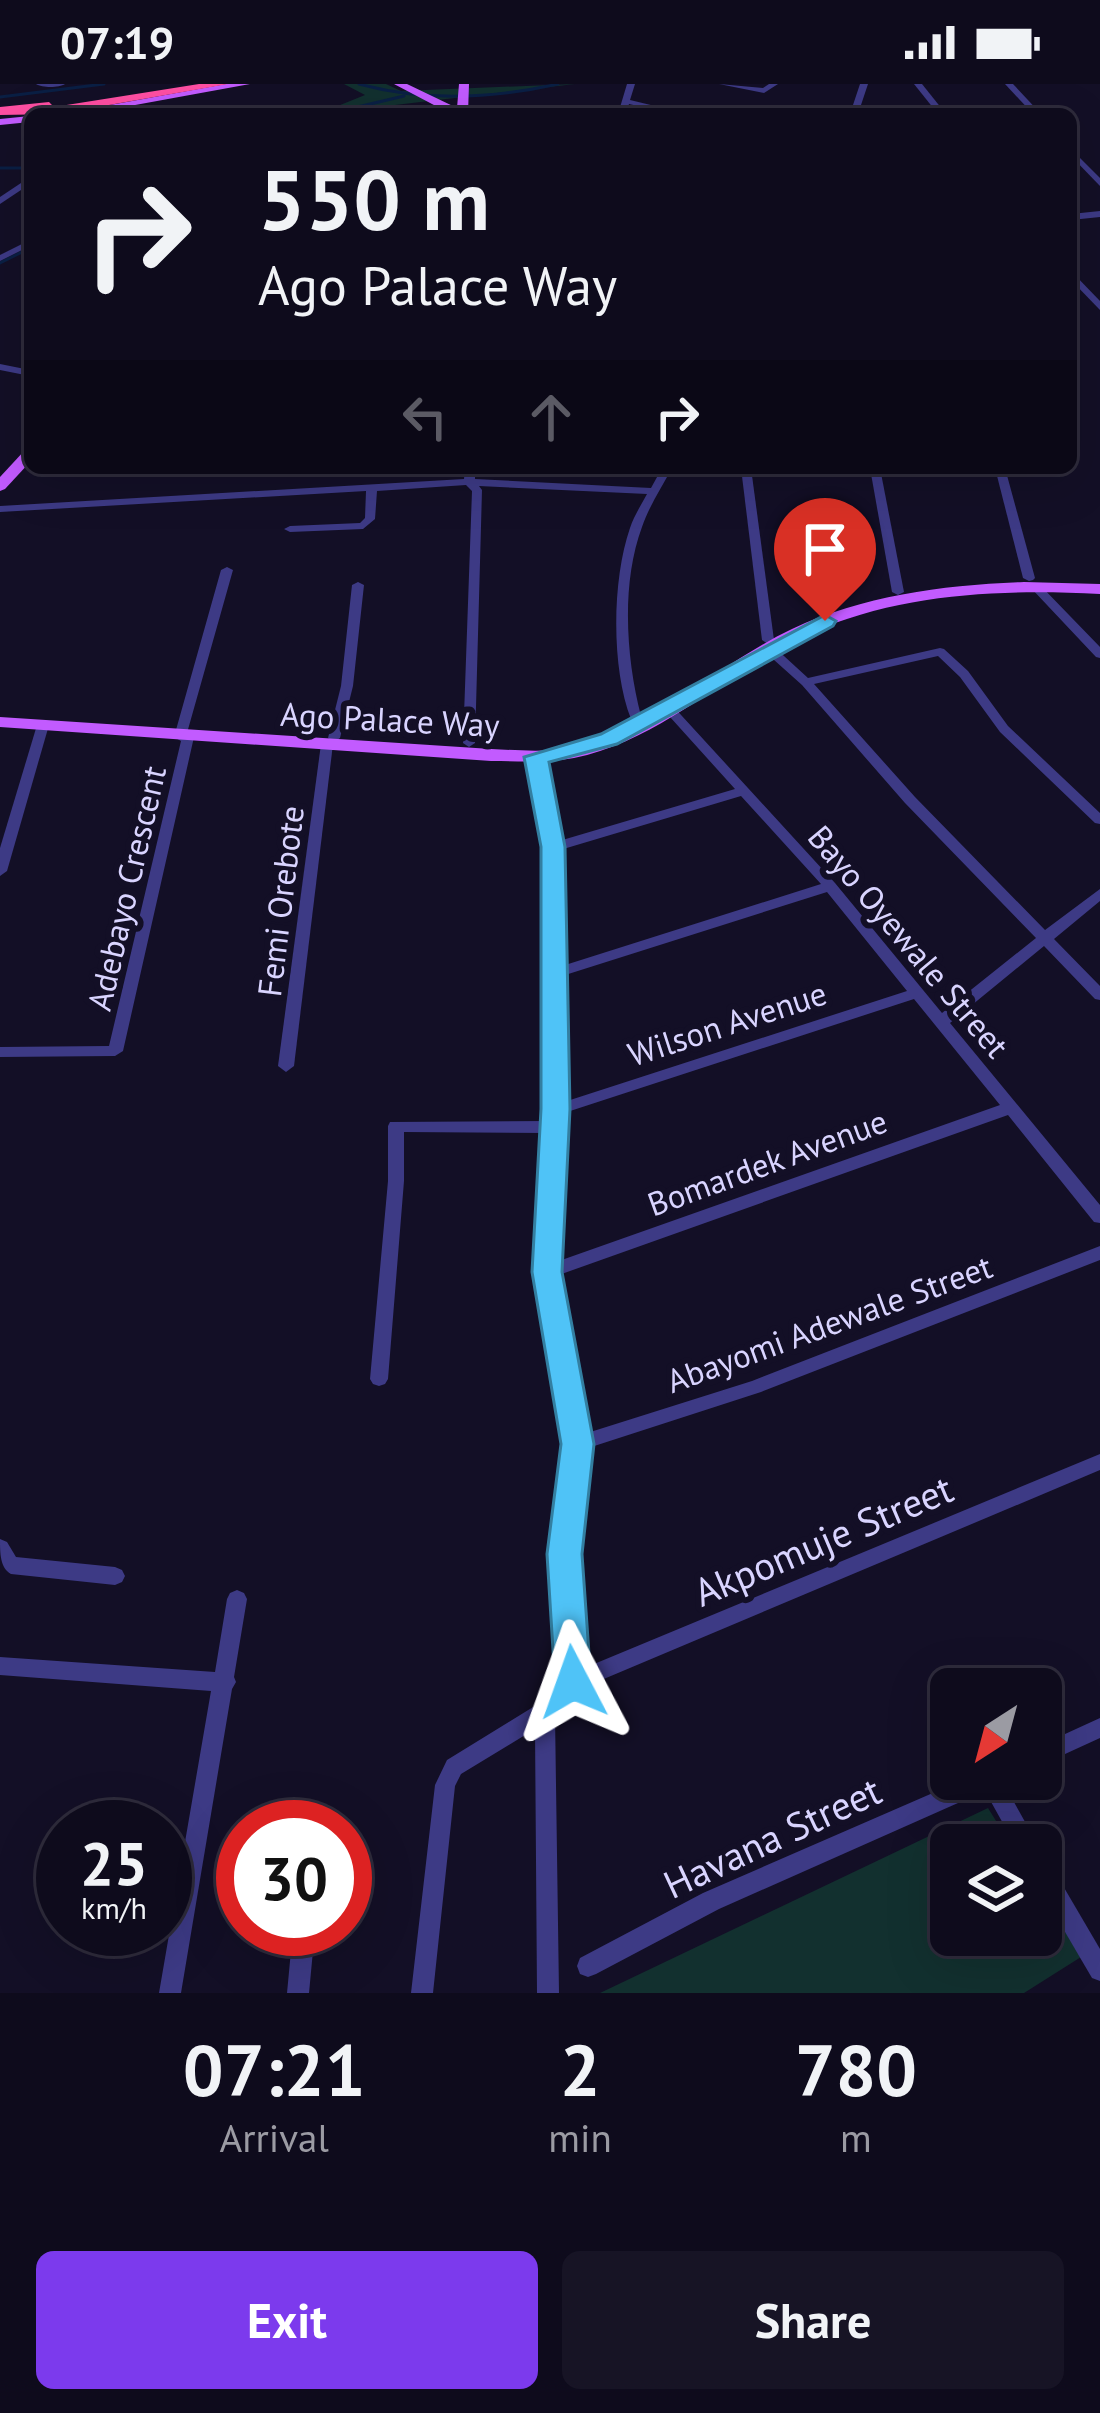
<!DOCTYPE html>
<html lang="en">
<head>
<meta charset="utf-8">
<style>
  body { margin:0; font-family:"PT Sans",sans-serif; background:#171425; color:#f1f3f6; height:100vh; display:flex; flex-direction:column; font-size:45px; white-space:nowrap }
  * { box-sizing:border-box; margin:0 }
  p { font-size:39px; color:#9b9ba3 }
  .icon { flex:none; width:66px; height:66px; fill:none; stroke:currentColor; stroke-width:2; stroke-linecap:round; stroke-linejoin:round }
  .map { position:relative; height:1909px; overflow:hidden }
  .sheet { display:flex; flex-direction:column; background:#0e0b1c; flex:1 }
  .sheet>* { flex:none }
  .top-card { position:absolute; left:24px; top:24px; width:1053px; height:366px; border-radius:18px; box-shadow:0 12px 48px #0002,0 0 0 3px #2e2b3b; background:#0e0b1c; color:#f1f3f6; overflow:hidden }
  .needle { width:78px; rotate:216deg }
  .buttons { position:absolute; left:930px; top:1584px; display:grid; gap:24px }
  .buttons a { display:grid; place-items:center; width:132px; height:132px; border-radius:18px; background:#0e0b1c; box-shadow:0 12px 48px #0002,0 0 0 3px #2e2b3b; font-size:60px }
  .speed { position:absolute; left:36px; top:1716px; display:flex; gap:24px; font-size:60px; font-weight:700; text-align:center }
  .speed>* { display:grid; place-content:center; width:156px; height:156px; border-radius:50%; background:#0e0b1c; box-shadow:0 12px 48px #0002,0 0 0 3px #2e2b3b; line-height:1 }
  .speed small { font-size:30px; font-weight:400 }
  .speed .limit { border:18px solid #d22; background:#fff; color:#111 }
  .pin { position:absolute; display:grid; place-items:center; width:102px; height:102px; color:#fff; margin:-123px -51px; border-radius:50% 50% 50% 0; rotate:-45deg; box-shadow:0 0 12px #0007 }
  .pin .icon { rotate:45deg }
  .me { position:absolute; width:132px; margin:-66px; rotate:356deg; stroke-linejoin:round; filter:drop-shadow(0 0 9px #0008) }
  .turn { display:flex; align-items:center; gap:42px; height:252px; padding:0 36px; font-size:54px }
  .turn .icon { width:156px; height:156px; stroke-width:2.5 }
  .turn b { display:block; font-size:84px; line-height:102px }
  .lanes { display:flex; align-items:center; height:114px; padding:0 36px; background:#0003; justify-content:center; gap:60px; direction:ltr }
  .lanes .off { opacity:.35 }
  .eta { display:flex; justify-content:space-evenly; align-items:center; height:204px; text-align:center }
  .eta b { font-size:72px; font-weight:700; line-height:84px }
  .primary-button { display:flex; gap:24px; margin-top:auto; padding:24px 36px }
  .primary-button a { flex:1; height:138px; border-radius:18px; background:#7c3aed; color:#fff; font-size:48px; font-weight:700; line-height:138px; text-align:center }
  .primary-button a+a { background:#171425; color:#f1f3f6 }
  .status { display:flex; justify-content:space-between; align-items:center; height:84px; padding:0 60px; background:#0e0b1c; direction:ltr }
  .status svg { height:33px; fill:currentColor }
  .map>svg:first-child { display:block }
</style>
</head>
<body>
<div class="status"><b>07:19</b><svg viewBox="0 0 49 12"><path d="M0 12V9h3v3zM5 12V6h3v6zM10 12V3h3v9zM15 12V0h3v12zM26 1h20v11H26zM47 4h2v5h-2z"/></svg></div>
<div class="map">
<svg width="1100" height="1909" viewBox="0 0 1100 1909">
  <rect width="100%" height="100%" fill="#130f26"/>
  <!-- green -->
  <g fill="#12302f">
    <polygon points="344,0 386,0 401,7 575,0 378,23 363,30 318,30 365,11"/>
    <polygon points="988,1724 1011,1761 951,1761 951,1851 1041,1851 1041,1809 1081,1873 1024,1909 600,1909"/>
  </g>
  <g fill="none" stroke-linecap="round" stroke-linejoin="round">
    <!-- stream -->
    <g stroke="#0a1f44" stroke-width="3">
      <path d="M359,0C425,18 491,15 558,0"/>
      <polyline points="0,13 104,0"/>
      <polyline points="328,30 404,12"/>
      <polyline points="0,84 30,84"/>
      <polyline points="0,179 30,164"/>
    </g>
    <!-- minor -->
    <g fill="#3d3a85" fill-rule="evenodd">
      <path d="M36,0H65C59,4 42,4 36,0Z"/>
      <polygon points="627,0 635,0 630,16 688,30 673,30 629,20 626,30 618,30"/>
      <polygon points="719,0 763,4 769,0 778,0 764,9"/>
      <polygon points="860,0 868,0 858,30 850,30"/>
      <polygon points="914,0 922,0 946,30 938,30"/>
      <polygon points="1005,0 1013,0 1041,30 1033,30"/>
      <polygon points="1071,65 1100,94 1100,102 1071,72"/>
      <polygon points="30,93 30,100 0,120 0,113"/>
      <polygon points="1100,127 1100,133 1071,136 1071,130"/>
      <polygon points="30,156 30,162 0,177 0,171"/>
      <polygon points="1071,187 1100,217 1100,226 1071,196"/>
      <polygon points="1071,277 1075,278 1075,282 1071,283"/>
      <polygon points="0,280 30,286 30,292 0,286"/>
      <path d="M465,384H475V395L651,404L662,384H672C662,403 649,422 642,443C621,500 626,574 641,632L639,635H631C611,584 612,496 630,444C634,432 641,421 647,410L479,402L482,406L475,659L469,663L463,659L472,407L466,401L377,407L375,435L363,445L290,448L284,445L290,442L360,439L365,434L366,407L0,428V422L464,395Z"/>
      <polygon points="741,384 751,384 774,556 768,560 762,556"/>
      <polygon points="870,384 880,384 904,508 898,511 892,508"/>
      <polygon points="995,384 1005,384 1035,494 1033,496 1029,497 1023,494"/>
      <polygon points="227,483 233,486 187,649 194,653 123,967 115,972 0,973 0,963 109,962 181,657 174,653 221,486"/>
      <polygon points="358,498 364,501 353,602 340,654 334,658 328,654 341,602 352,501"/>
      <polygon points="1035,499 1039,500 1100,563 1100,574 1096,573 1031,504 1029,502"/>
      <path d="M768,560L772,561L808,594L940,564L944,565L968,587L1008,642L1100,729V740L1095,739L1000,648L960,593L938,572L814,600L915,713L1045,846L1100,805V817L1054,855L1100,902V916L1095,915L1044,862L950,939L1100,1121V1139L1094,1138L1008,1031L556,1192L584,1350L752,1297L1100,1162V1176L761,1308L585,1365L573,1470L582,1585L1100,1370V1386L580,1605L555,1631L559,1909H537L535,1645L461,1690L455,1702L433,1909H411L435,1701L447,1676L538,1620L563,1594L555,1470L568,1360L539,1188L547,1049L404,1048V1097L388,1295L385,1300L379,1302L373,1300L370,1295L388,1097V1042L390,1038L548,1037L547,895L543,891L547,887L546,763L530,673L536,669L542,673L559,757L735,705L661,623L667,619L671,620L835,799L942,929L1036,854L905,719L802,601L764,567V561ZM741,712L821,800L562,882L560,766ZM827,808L907,907L564,1018L562,892ZM914,915L1000,1021L556,1178L564,1029Z"/>
      <polygon points="43,637 49,641 7,787 0,792 0,764 37,641"/>
      <polygon points="327,656 333,660 294,982 286,988 278,982 321,660"/>
      <path d="M0,1455L7,1458L16,1473L115,1483L122,1486L125,1492L122,1498L115,1501L11,1490C0,1484 0,1469 0,1455Z"/>
      <polygon points="237,1506 244,1509 247,1515 234,1593 236,1598 232,1605 181,1909 159,1909 211,1607 0,1591 0,1573 215,1588 227,1515 230,1509"/>
      <polygon points="1100,1634 1100,1654 1041,1681 1041,1661"/>
      <polygon points="965,1695 1001,1695 1038,1761 1015,1761 985,1707 719,1825 596,1890 588,1893 580,1890 577,1882 580,1874 703,1809"/>
      <polygon points="1041,1775 1049,1778 1100,1865 1100,1897 1092,1894 1041,1807"/>
      <polygon points="293,1845 315,1845 309,1909 287,1909"/>
    </g>
    <!-- major -->
    <g fill="#c25bff" fill-rule="evenodd">
      <polygon points="226,0 250,0 86,30 60,30"/>
      <polygon points="394,0 407,0 457,24 459,0 469,0 468,30 451,30"/>
      <polygon points="30,32 30,38 0,41 0,35"/>
      <polygon points="30,365 30,378 5,405 0,407 0,393 25,366"/>
      <path d="M1024,498L1100,500V510C1001,505 902,509 810,549C729,585 663,656 574,674C547,679 519,677 491,677L0,643V633L491,665C518,666 547,669 574,663C654,644 718,580 792,545C864,511 945,501 1024,498Z"/>
    </g>
    <!-- highway -->
    <polygon fill="#ff4fa3" fill-rule="evenodd" points="199,0 228,0 58,30 0,31 0,23 49,18 54,23"/>
  </g>
  <!-- route -->
  <polygon fill="#4fc3f7" stroke="#337fa1" stroke-width="3" points="825,531 836,537 833,542 617,660 549,678 565,763 570,1025 562,1188 594,1360 582,1470 591,1598 586,1611 573,1616 560,1611 555,1598 547,1470 561,1360 532,1188 541,1025 541,763 524,673 601,650"/>
  <g text-anchor="middle" dominant-baseline="central" stroke-width="12" stroke-linejoin="round" paint-order="stroke">
    <!-- street labels -->
    <g font-size="33" fill="#d9d4ff" stroke="#130f26">
      <text transform="translate(390 635) rotate(3)">Ago Palace Way</text>
      <text transform="translate(126 804) rotate(-77)">Adebayo Crescent</text>
      <text transform="translate(280 817) rotate(-83)">Femi Orebote</text>
      <text transform="translate(909 857) rotate(50)">Bayo Oyewale Street</text>
      <text transform="translate(727 939) rotate(-18)">Wilson Avenue</text>
      <text transform="translate(767 1078) rotate(-20)">Bomardek Avenue</text>
      <text transform="translate(829 1239) rotate(-20)">Abayomi Adewale Street</text>
    </g>
    <!-- near-street labels -->
    <g font-size="39" fill="#d9d4ff" stroke="#130f26">
      <text transform="translate(823 1456) rotate(-23)">Akpomuje Street</text>
      <text transform="translate(772 1753) rotate(-25)">Havana Street</text>
    </g>
  </g>
</svg>
<div class="buttons">
<a><svg class="needle" viewBox="-14 -14 28 28"><path d="M0-13l5 13h-10z" fill="#e53935"/><path d="M0 13l5-13h-10z" fill="#9b9ba3"/></svg></a>
<a><svg class="icon" aria-label="layers" viewBox="0 0 24 24"><path d="M12 4l9 5-9 5-9-5zM3 14l9 5 9-5"/></svg></a>
</div>
<div class="speed"><div>25<small>km/h</small></div><div class="limit">30</div></div>
<div class="pin" style="left:825px;top:537px;background:#d93025"><svg class="icon" aria-label="arrive" viewBox="0 0 24 24"><path d="M6 21V4h12l-3 4 3 4H6"/></svg></div>
<svg class="me" style="left:573px;top:1598px" viewBox="-20 -20 40 40"><path d="M0-17L14 15 0 8-14 15z" fill="#4fc3f7" stroke="#fff" stroke-width="4"/></svg>
<div class="top-card">
<div class="turn"><svg class="icon" aria-label="right" viewBox="0 0 24 24"><path d="M7 20v-9h11M14 6l5 5-5 5"/></svg><div><b>550 m</b>Ago Palace Way</div></div>
<div class="lanes"><svg class="icon off" aria-label="left" viewBox="0 0 24 24"><path d="M17 20v-9H6M10 6l-5 5 5 5"/></svg><svg class="icon off" aria-label="ahead" viewBox="0 0 24 24"><path d="M12 20V5M6 11l6-6 6 6"/></svg><svg class="icon" aria-label="right" viewBox="0 0 24 24"><path d="M7 20v-9h11M14 6l5 5-5 5"/></svg></div>
</div>
</div>
<section class="sheet">
<div class="eta">
<div><b>07:21</b><p>Arrival</p></div>
<div><b>2</b><p>min</p></div>
<div><b>780</b><p>m</p></div>
</div>
<div class="primary-button"><a>Exit</a><a>Share</a></div>
</section>
</body>
</html>
